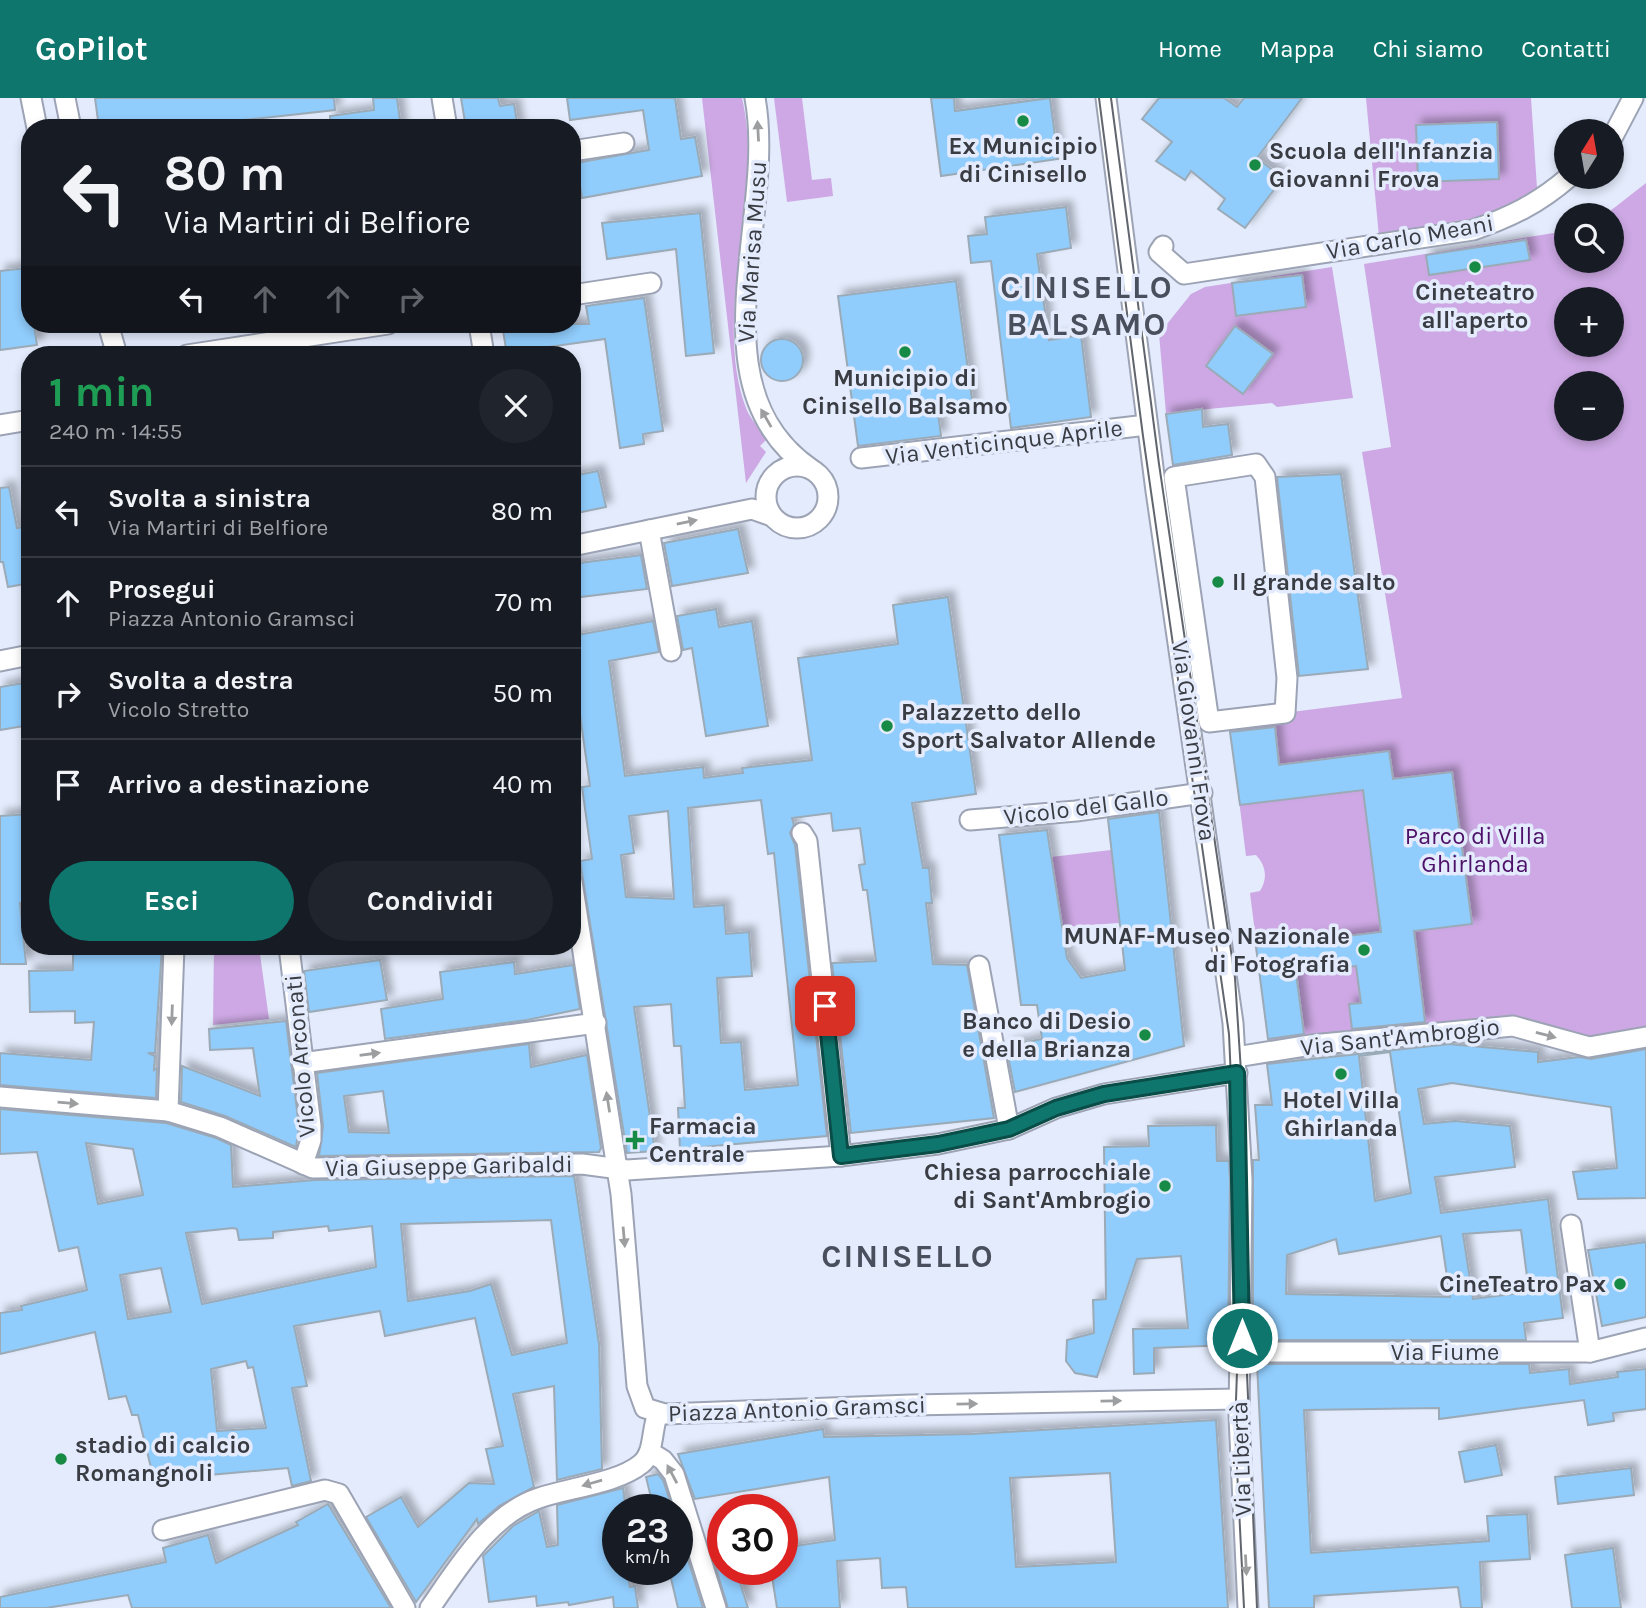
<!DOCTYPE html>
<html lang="it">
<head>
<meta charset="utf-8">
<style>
  body { margin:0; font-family:Karla,sans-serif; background:#20242c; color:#f1f3f6; height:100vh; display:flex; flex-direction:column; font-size:26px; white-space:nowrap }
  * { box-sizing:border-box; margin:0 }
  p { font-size:23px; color:#9ea1a6 }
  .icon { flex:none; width:38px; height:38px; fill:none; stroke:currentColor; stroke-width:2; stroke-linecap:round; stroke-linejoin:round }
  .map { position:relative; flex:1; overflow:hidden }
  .sheet { position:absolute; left:21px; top:248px; width:560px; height:609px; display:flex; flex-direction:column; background:#171b24; border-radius:28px; box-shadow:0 4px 10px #0003 }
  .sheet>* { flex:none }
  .guide { position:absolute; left:21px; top:21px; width:560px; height:214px; border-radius:28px; box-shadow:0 4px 10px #0003; background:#171b24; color:#f1f3f6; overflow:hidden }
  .needle { width:46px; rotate:11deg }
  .tools { position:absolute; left:1554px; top:21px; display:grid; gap:14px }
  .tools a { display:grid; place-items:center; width:70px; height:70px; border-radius:50%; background:#171b24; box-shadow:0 4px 10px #0003; font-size:35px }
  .speed { position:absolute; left:602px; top:1396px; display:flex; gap:14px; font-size:35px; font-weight:700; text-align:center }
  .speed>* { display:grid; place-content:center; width:91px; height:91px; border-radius:50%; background:#171b24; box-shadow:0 4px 10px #0003; line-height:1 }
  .speed small { font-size:18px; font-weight:400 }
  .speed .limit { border:10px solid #d22; background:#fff; color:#111 }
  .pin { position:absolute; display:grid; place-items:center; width:60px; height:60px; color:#fff; margin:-30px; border-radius:14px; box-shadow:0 4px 10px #0006 }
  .me { position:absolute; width:77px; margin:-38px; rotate:0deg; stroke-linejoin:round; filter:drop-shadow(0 0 5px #0008) }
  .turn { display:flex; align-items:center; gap:24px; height:147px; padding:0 28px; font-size:32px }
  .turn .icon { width:91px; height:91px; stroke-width:2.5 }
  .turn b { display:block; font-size:49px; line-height:60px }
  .lanes { display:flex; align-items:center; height:66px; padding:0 28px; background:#0003; justify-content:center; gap:35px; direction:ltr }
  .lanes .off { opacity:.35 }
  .round { display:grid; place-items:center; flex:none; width:74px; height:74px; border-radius:37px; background:#20242c }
  .head { display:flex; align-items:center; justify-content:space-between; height:119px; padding:0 28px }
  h1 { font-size:42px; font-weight:700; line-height:52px; color:#1e9e55 }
  .action { display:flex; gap:14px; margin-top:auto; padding:14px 28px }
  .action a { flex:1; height:80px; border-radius:42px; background:#0f766e; color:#fff; font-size:28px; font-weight:700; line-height:80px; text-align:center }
  .action a+a { background:#20242c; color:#f1f3f6 }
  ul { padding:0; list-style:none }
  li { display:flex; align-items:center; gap:21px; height:91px; padding:0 28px; border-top:2px solid #363941 }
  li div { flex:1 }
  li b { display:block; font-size:26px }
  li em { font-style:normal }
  header { display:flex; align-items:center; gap:42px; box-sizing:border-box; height:98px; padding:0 35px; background:#0f766e; color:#fff }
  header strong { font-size:33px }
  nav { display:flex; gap:38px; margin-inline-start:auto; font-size:24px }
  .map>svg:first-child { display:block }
</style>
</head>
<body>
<header>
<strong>GoPilot</strong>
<nav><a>Home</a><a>Mappa</a><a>Chi siamo</a><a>Contatti</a></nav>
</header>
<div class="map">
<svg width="1646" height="1510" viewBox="0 0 1646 1510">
  <defs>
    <filter id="shadow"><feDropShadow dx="6" dy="-6" stdDeviation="3.5" flood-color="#0004"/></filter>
  </defs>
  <rect width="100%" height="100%" fill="#e3ebfc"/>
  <!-- green -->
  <g fill="#cda8e4" fill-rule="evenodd">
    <path d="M702,0H742C765,98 711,217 746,310C750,321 761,332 767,341L760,348L766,354L746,385Z"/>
    <polygon points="774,0 802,0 812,82 831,80 833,98 787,104"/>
    <path d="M1366,0H1531L1537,90C1486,125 1439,128 1379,139Z"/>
    <path d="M1646,85V928L1587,939L1509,917L1269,946L1250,795L1260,793C1268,780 1266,768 1256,757L1246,758L1229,622L1402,600L1362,354L1391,349L1364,166L1566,133V163H1612V117H1605ZM1566,201H1612V247H1566ZM1566,285H1612V331H1566Z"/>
    <polygon points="1332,169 1353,300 1277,309 1272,305 1166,315 1159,236 1191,196 1205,189"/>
    <polygon points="1111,752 1119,825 1062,829 1051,759"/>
    <polygon points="214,849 259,849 269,921 213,927"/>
  </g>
  <!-- building -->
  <g fill="#90ccfc" stroke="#9baab7" stroke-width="2" fill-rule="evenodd" filter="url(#shadow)">
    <polygon points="95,0 334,0 335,12 172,30 99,30"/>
    <polygon points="373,0 397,0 401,30 331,30 330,18 374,12"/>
    <polygon points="461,0 498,0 500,8 514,6 518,30 466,30"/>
    <polygon points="567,0 675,0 681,41 695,39 702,78 582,100 576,65 649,52 643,12 570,22"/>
    <polygon points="931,0 954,0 955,13 1050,0 1058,61 941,78"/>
    <polygon points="1159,0 1224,0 1237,9 1244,0 1302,0 1257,60 1283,80 1245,130 1218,111 1225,101 1191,73 1185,82 1156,63 1172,44 1142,21"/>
    <polygon points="1497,24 1499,81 1418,84 1416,27"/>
    <polygon points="1066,109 1071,150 1037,156 1049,242 1081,237 1091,319 1011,330 991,163 971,165 968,138 987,136 985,119"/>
    <polygon points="700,115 714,255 686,258 676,151 607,161 602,125"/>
    <polygon points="1526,142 1530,162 1429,177 1426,157"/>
    <polygon points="27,170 30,226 34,226 37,247 0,252 0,173"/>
    <polygon points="1302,177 1306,209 1236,218 1232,185"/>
    <polygon points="956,183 973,309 938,314 941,338 858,348 838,198"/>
    <polygon points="644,200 663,333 643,336 644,346 620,350 605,241 548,249 549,257 507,257 502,226 589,226 586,208"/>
    <polygon points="1235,228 1273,256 1243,296 1206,268"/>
    <circle cx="782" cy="262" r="21"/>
    <polygon points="1202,311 1203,329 1228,326 1232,357 1173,367 1166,316"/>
    <polygon points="598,373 606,409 572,416 572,378"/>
    <polygon points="1341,376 1368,571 1299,578 1277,379"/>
    <polygon points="9,389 17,430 30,428 30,485 8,489 3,464 0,464 0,390"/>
    <polygon points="738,431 748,475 672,488 664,445"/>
    <polygon points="641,457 647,491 572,500 572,466"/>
    <path d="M948,499L976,696L912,705L923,770H929L932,805H926L933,866L967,867L994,1020L851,1035L832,865L876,863L867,792H863L859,767L865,766L860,730L833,733L831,715L792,720L794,727L790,735L795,747L827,1038L680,1051L678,1010H685L681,948H674L671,906L634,909L655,1053L627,1055L580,763L592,761L582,689L590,688L572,561V538L653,523L659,554L609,563L625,678L703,669L704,680L743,675L742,670L812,662L798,560L898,546L893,507ZM761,702L768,756L774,755L798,987L745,992L741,944L721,945L717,880L752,878L749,834L726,836L724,807L694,809L688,710ZM668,713L674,801L626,799L621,757L634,755L629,718Z"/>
    <polygon points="716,511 719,529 752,523 768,628 706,638 692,550 683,552 677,518"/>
    <polygon points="30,584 30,627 0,632 0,589"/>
    <polygon points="1275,629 1279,667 1389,653 1393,681 1452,674 1472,826 1414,833 1425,924 1352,931 1349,906 1361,905 1356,868 1296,875 1304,936 1268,941 1256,849 1381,834 1363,692 1240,707 1230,634"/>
    <polygon points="1159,714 1184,948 1015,994 1006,948 1042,941 1037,907 1021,907 999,737 1047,732 1067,860 1081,880 1125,872 1108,721"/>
    <polygon points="30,716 30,805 20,805 26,866 0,866 0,718"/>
    <polygon points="73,849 162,849 155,955 148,955 155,958 154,972 157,970 156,1000 0,987 0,955 91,962 94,924 75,925 75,913 30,914 29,873 73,872"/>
    <polygon points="380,862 387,902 309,914 304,873"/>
    <polygon points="514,864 515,876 573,867 580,911 527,922 385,941 381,911 443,901 440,874"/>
    <polygon points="286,923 299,1029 296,1049 225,1018 181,1004 182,968 260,998 253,950 210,952 209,931"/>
    <path d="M529,946L531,969L587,957L601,1050L599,1054L319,1058L323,1028L317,975ZM383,993L389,1035L349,1034L344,998Z"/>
    <path d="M1449,946L1538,954V964L1579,959L1591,961L1646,951V1100L1578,1101L1573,1074L1617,1070L1611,1009L1452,985L1418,991L1424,1026L1455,1023L1510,1028L1515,1069L1435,1079L1441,1115L1548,1101L1563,1220L1524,1225L1526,1242H1256L1254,1211L1253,1214V1062H1259L1255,1007H1272L1267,966ZM1390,954L1411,1095L1375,1103L1359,958ZM1521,1132L1529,1194L1473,1201L1463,1136ZM1441,1138L1450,1199L1286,1196L1287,1157L1336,1141L1339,1156Z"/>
    <path d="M0,1011L166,1025L216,1040L231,1047L233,1089L315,1082L574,1078L599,1246L602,1371L557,1382L554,1288L513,1296L534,1389L499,1408L478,1426L477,1421L416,1504L366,1419L401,1399L418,1429L469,1385L494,1386L486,1351L503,1348L475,1220L385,1238L380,1213L294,1228L307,1288L292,1290L311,1383L292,1388L288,1370L154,1382L138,1317H132L126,1298L109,1301L95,1234L0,1256V1215L22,1212L21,1208L87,1192L78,1149L59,1153L37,1054L0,1056ZM86,1045L133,1051L143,1097L98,1106ZM551,1122L567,1245L512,1257L491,1186L470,1193L408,1203L401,1126ZM328,1128L329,1133L372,1128L376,1169L202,1206L186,1135L233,1130L237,1131L239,1142L273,1140V1134ZM161,1170L171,1214L128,1221L120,1177ZM246,1263L248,1270L253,1269L266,1330L217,1333L211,1271Z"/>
    <polygon points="1216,1027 1217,1063 1229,1063 1230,1082 1228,1247 1154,1250 1154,1275 1134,1276 1133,1231 1188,1230 1181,1158 1137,1161 1097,1279 1075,1275 1066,1263 1067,1242 1094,1235 1093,1202 1106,1201 1104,1049 1149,1048 1148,1028"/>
    <polygon points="1646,1144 1646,1219 1602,1228 1588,1152"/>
    <polygon points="1257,1266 1529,1266 1530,1275 1569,1271 1570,1286 1618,1279 1617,1274 1646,1271 1646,1311 1613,1315 1614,1323 1588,1327 1584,1302 1439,1321 1439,1310 1304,1312 1311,1455 1489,1443 1487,1418 1527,1416 1530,1461 1480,1464 1482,1510 1461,1510 1458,1489 1314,1498 1314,1510 1269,1510"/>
    <path d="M1216,1322L1228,1510H908L906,1489L882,1490L880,1460L837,1463L840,1510H777L771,1472H782V1450L835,1442L829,1379L695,1401L678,1356L823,1331L824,1339L971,1336ZM1110,1375L1116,1464L1016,1469L1010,1380Z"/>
    <polygon points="1496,1347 1502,1377 1465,1384 1459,1354"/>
    <polygon points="1631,1370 1634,1397 1558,1406 1555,1379"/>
    <polygon points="658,1376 663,1382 673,1412 654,1412 646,1379"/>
    <polygon points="623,1390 626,1412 618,1412 618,1472 627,1472 630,1489 635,1488 638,1510 614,1510 613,1499 569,1507 568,1504 537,1508 536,1498 489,1504 483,1458 513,1428 539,1413 547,1449 558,1447 557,1407"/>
    <polygon points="328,1406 391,1510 132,1510 128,1497 46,1510 0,1510 0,1499 166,1464 163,1450 208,1437 216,1465 298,1427 296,1424"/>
    <polygon points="723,1442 723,1472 736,1472 748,1510 728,1510 709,1447"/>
    <polygon points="1613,1450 1621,1510 1572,1510 1565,1457"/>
    <polygon points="686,1455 703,1510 678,1510 669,1472 677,1472 677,1458"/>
  </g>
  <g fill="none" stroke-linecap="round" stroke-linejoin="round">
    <defs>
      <g id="street">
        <polyline points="31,0 37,30"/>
        <polyline points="65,0 71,30"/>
        <polyline points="442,0 447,30"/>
        <path d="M755,0C777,118 691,289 811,371"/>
        <polyline points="1106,0 1156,393 1233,925 1242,1082 1239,1319 1248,1510"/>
        <polyline points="1612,40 1633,0"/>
        <polyline points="572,53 624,45"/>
        <path d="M1163,148L1159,154L1184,176L1473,132C1511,119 1539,105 1569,79"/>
        <polyline points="572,197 651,185"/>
        <polyline points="108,226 117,257"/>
        <polyline points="479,226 484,257"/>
        <polyline points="187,257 388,226"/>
        <polyline points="0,327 30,322"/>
        <polyline points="861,360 1147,327"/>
        <polygon points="1256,366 1265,379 1287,580 1285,615 1209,624 1174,379"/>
        <circle cx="797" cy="399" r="31"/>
        <polyline points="649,432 671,553"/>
        <polyline points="572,448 752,411 772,418"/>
        <polyline points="0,563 30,557"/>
        <polyline points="970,722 1076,713 1202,695"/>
        <polyline points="802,735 807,743 841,1058"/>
        <polyline points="572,784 621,1096 637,1288 645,1310 665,1316 911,1307 1239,1301"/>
        <polyline points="289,849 311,1028 311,1042 303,1066"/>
        <polyline points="979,868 1009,1031"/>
        <polyline points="1236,959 1311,947 1513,928 1589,949 1646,939"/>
        <polyline points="302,965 596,925"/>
        <polyline points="0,999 168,1013 220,1029 313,1070 582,1066 627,1072 841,1058 938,1046 1009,1031 1056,1010 1104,996 1237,975"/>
        <polyline points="168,1013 174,849"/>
        <polyline points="1571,1127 1590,1254"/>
        <polyline points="1242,1254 1590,1254 1646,1240"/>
        <polyline points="650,1354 663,1362 674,1376 716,1510"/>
        <polyline points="163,1432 325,1392 339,1396 405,1510"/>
        <path d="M430,1510C458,1470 490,1416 539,1400C568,1390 618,1385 641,1366C655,1355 651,1331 658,1316"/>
      </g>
    </defs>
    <!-- street casing -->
    <use href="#street" stroke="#9ca3b4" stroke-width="23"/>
    <!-- street -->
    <use href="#street" stroke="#fff" stroke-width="19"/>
    <!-- tram -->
    <g stroke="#61656d" stroke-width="2">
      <polyline points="1099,0 1143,338 1229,936 1240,1187 1235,1331 1244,1510"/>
      <polyline points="1111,0 1159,366 1235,880 1246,1052"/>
      <polyline points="1247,1276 1257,1510"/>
    </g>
  </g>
  <!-- one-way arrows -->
  <defs><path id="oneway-solid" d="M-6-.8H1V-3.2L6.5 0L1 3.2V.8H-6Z" transform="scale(1.75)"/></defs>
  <g fill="#9c9ea0">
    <use href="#oneway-solid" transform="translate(758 33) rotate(-93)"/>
    <use href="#oneway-solid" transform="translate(766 320) rotate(-120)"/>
    <use href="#oneway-solid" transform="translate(687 424) rotate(-12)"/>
    <use href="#oneway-solid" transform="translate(172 917) rotate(92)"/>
    <use href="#oneway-solid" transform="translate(1546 937) rotate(15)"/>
    <use href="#oneway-solid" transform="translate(370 956) rotate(-8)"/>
    <use href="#oneway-solid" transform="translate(608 1004) rotate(-99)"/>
    <use href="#oneway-solid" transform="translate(68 1005) rotate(5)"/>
    <use href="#oneway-solid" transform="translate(624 1139) rotate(85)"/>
    <use href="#oneway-solid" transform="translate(1111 1303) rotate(-1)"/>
    <use href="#oneway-solid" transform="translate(967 1306) rotate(-1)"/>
    <use href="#oneway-solid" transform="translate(672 1376) rotate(-118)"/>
    <use href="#oneway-solid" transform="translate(592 1385) rotate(164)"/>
    <use href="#oneway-solid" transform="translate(1246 1467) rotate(87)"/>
  </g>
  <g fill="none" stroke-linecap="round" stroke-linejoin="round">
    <defs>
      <polyline id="route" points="825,908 841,1058 938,1046 1009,1031 1056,1010 1104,996 1237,975 1242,1240"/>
    </defs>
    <!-- route casing -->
    <use href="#route" stroke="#0a4d48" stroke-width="18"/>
    <!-- route -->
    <use href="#route" stroke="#0f766e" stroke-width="12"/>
  </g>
  <!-- markers -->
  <g fill="#178b45" stroke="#e3ebfc" stroke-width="2.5">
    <circle cx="1023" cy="23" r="7"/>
    <circle cx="1255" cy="67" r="7"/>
    <circle cx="1475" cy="169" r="7"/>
    <circle cx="905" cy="254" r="7"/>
    <circle cx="1218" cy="484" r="7"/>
    <circle cx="887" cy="628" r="7"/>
    <circle cx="1364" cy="852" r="7"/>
    <circle cx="1145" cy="937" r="7"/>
    <circle cx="1341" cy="976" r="7"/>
    <path d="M631.5 1031.5h7v7h7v7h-7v7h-7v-7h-7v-7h7z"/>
    <circle cx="1165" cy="1088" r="7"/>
    <circle cx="1620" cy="1186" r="7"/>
    <circle cx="61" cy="1361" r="7"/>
  </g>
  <g text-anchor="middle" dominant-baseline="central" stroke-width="7" stroke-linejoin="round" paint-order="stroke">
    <!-- poi labels -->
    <g font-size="24" font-weight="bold" fill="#393c42" stroke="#e3ebfc" text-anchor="start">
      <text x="1023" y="48" text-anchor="middle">Ex Municipio<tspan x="1023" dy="28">di Cinisello</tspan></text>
      <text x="1269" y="53">Scuola dell'Infanzia<tspan x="1269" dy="28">Giovanni Frova</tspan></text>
      <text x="1475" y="194" text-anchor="middle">Cineteatro<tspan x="1475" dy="28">all'aperto</tspan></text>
      <text x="905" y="280" text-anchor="middle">Municipio di<tspan x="905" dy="28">Cinisello Balsamo</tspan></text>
      <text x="1232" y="484">Il grande salto</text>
      <text x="901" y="614">Palazzetto dello<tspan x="901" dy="28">Sport Salvator Allende</tspan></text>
      <text x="1350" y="838" text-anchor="end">MUNAF-Museo Nazionale<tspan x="1350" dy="28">di Fotografia</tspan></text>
      <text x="1131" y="923" text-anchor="end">Banco di Desio<tspan x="1131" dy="28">e della Brianza</tspan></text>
      <text x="1341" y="1002" text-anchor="middle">Hotel Villa<tspan x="1341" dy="28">Ghirlanda</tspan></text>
      <text x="649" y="1028">Farmacia<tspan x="649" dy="28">Centrale</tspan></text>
      <text x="1151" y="1074" text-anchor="end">Chiesa parrocchiale<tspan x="1151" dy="28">di Sant'Ambrogio</tspan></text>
      <text x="1606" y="1186" text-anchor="end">CineTeatro Pax</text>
      <text x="75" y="1347">stadio di calcio<tspan x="75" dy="28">Romangnoli</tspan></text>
    </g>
    <!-- street labels -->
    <g font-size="24" fill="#393c42" stroke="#e3ebfc">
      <text transform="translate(1410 139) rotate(-10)">Via Carlo Meani</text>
      <text transform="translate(752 154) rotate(-86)">Via Marisa Musu</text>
      <text transform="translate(1004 344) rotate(-7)">Via Venticinque Aprile</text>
      <text transform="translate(1194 643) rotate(82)">Via Giovanni Frova</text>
      <text transform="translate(1086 709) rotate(-7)">Vicolo del Gallo</text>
      <text transform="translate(1400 939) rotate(-6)">Via Sant'Ambrogio</text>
      <text transform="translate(300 958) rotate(-95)">Vicolo Arconati</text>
      <text transform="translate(449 1068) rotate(-1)">Via Giuseppe Garibaldi</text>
      <text x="1445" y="1254">Via Fiume</text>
      <text transform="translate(797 1311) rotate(-2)">Piazza Antonio Gramsci</text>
      <text transform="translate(1241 1361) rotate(-92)">Via Libertà</text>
    </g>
    <!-- park labels -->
    <g font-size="24" fill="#4e1169" stroke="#e3ebfc">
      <text x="1475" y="738">Parco di Villa<tspan x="1475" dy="28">Ghirlanda</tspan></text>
    </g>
    <!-- district labels -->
    <g font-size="32" font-weight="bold" letter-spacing="2" fill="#494f5d" stroke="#e3ebfc">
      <text x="1087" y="189">CINISELLO<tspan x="1087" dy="37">BALSAMO</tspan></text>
      <text x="908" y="1158">CINISELLO</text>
    </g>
  </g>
</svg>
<div class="tools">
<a><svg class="needle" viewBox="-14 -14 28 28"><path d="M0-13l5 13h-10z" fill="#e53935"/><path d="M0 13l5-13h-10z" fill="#9ea1a6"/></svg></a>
<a><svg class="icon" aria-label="search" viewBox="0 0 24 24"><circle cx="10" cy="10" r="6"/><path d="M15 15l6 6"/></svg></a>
<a>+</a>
<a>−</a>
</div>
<div class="speed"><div>23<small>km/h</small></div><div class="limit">30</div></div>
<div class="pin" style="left:825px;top:908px;background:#d93025"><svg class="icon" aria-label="arrive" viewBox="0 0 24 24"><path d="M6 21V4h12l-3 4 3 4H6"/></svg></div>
<svg class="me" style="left:1242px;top:1240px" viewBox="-20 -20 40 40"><circle r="17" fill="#0f766e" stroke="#fff" stroke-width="3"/><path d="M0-11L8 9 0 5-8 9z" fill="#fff"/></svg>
<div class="guide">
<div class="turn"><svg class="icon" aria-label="left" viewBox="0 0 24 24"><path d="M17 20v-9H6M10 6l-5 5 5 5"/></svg><div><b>80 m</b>Via Martiri di Belfiore</div></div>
<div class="lanes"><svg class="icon" aria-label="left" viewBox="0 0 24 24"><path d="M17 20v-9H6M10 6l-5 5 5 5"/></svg><svg class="icon off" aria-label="ahead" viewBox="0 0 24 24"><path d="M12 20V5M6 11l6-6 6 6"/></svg><svg class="icon off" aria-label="ahead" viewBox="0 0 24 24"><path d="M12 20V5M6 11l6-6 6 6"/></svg><svg class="icon off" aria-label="right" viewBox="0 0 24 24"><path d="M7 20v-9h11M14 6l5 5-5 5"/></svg></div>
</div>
<section class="sheet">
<div class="head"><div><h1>1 min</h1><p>240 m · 14:55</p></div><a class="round"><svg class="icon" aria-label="close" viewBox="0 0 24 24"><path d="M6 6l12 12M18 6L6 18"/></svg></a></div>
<ul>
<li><svg class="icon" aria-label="left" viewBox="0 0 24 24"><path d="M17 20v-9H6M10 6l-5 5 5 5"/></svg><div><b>Svolta a sinistra</b><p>Via Martiri di Belfiore</p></div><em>80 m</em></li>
<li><svg class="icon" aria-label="ahead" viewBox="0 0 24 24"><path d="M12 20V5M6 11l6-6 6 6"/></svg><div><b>Prosegui</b><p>Piazza Antonio Gramsci</p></div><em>70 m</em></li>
<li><svg class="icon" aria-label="right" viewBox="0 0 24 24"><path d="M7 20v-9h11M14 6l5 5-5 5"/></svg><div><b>Svolta a destra</b><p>Vicolo Stretto</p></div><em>50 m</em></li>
<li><svg class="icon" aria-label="arrive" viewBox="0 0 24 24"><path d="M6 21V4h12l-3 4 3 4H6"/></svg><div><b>Arrivo a destinazione</b></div><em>40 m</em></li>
</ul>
<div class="action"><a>Esci</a><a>Condividi</a></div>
</section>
</div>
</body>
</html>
